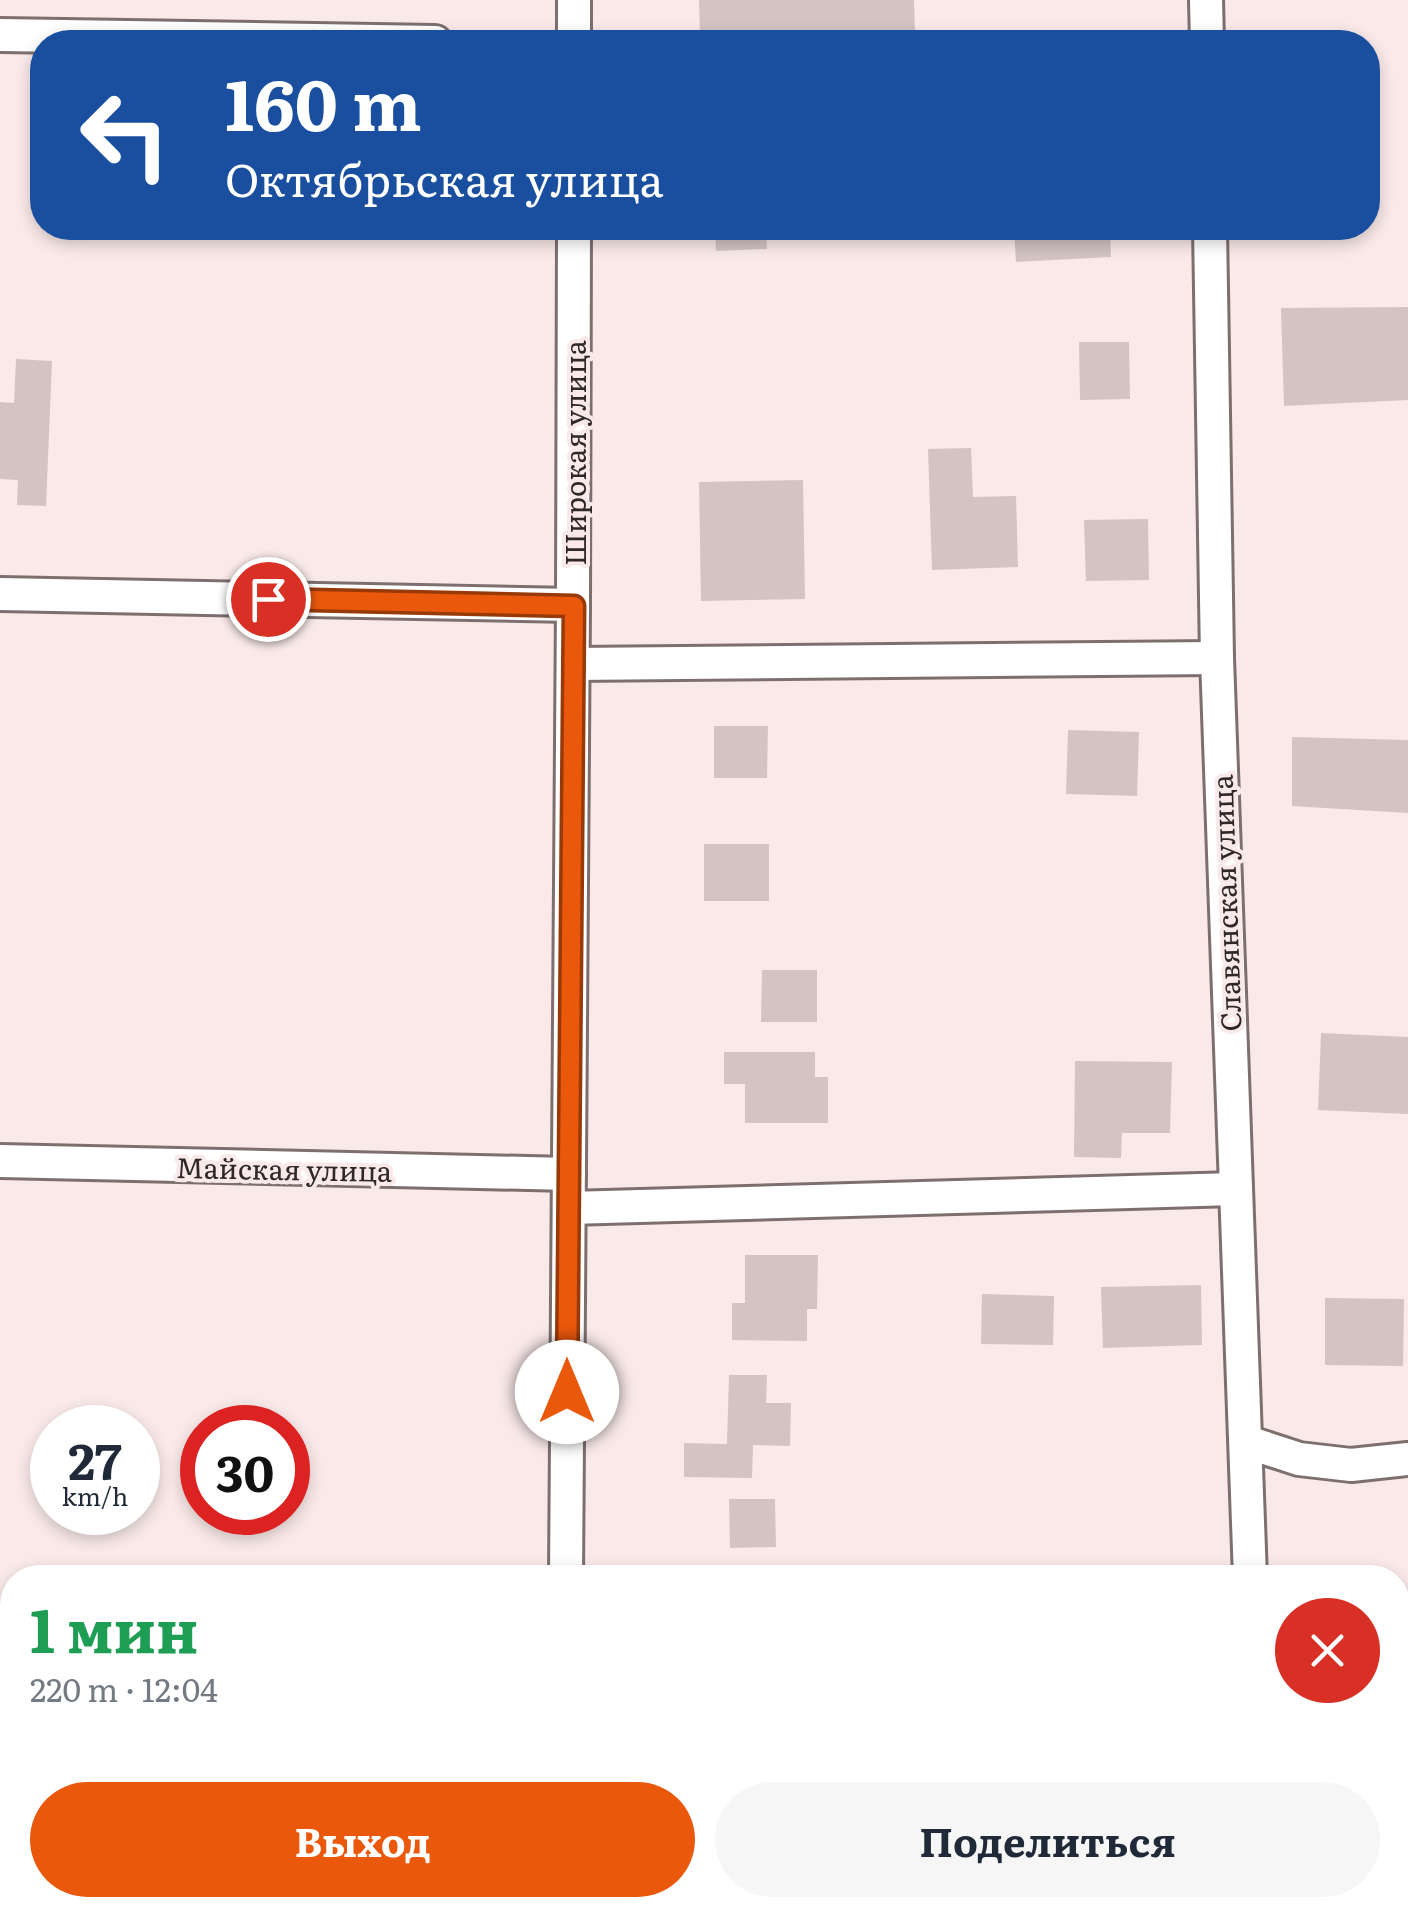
<!DOCTYPE html>
<html lang="ru">
<head>
<meta charset="utf-8">
<style>
  body { margin:0; font-family:Literata,serif; background:#f6f6f7; color:#1f2937; height:100vh; display:flex; flex-direction:column; font-size:38px; white-space:nowrap }
  * { box-sizing:border-box; margin:0 }
  p { font-size:32px; color:#747a83 }
  .icon { flex:none; width:55px; height:55px; fill:none; stroke:currentColor; stroke-width:2; stroke-linecap:round; stroke-linejoin:round }
  .map { position:relative; flex:1; overflow:hidden }
  .side { position:absolute; left:0px; top:1565px; width:1410px; height:352px; display:flex; flex-direction:column; background:#fff; border-radius:40px 40px 0 0; box-shadow:0 5px 15px #0003 }
  .side>* { flex:none }
  .hud { position:absolute; left:30px; top:30px; width:1350px; height:210px; border-radius:40px; box-shadow:0 5px 15px #0003; background:#1a4fa0; color:#fff; overflow:hidden }
  .speed { position:absolute; left:30px; top:1405px; display:flex; gap:20px; font-size:50px; font-weight:700; text-align:center }
  .speed>* { display:grid; place-content:center; width:130px; height:130px; border-radius:50%; background:#fff; box-shadow:0 5px 15px #0003; line-height:1 }
  .speed small { font-size:25px; font-weight:400 }
  .speed .limit { border:15px solid #d22; background:#fff; color:#111 }
  .pin { position:absolute; display:grid; place-items:center; width:85px; height:85px; color:#fff; margin:-42px; border:5px solid #fff; border-radius:50%; box-shadow:0 2px 10px #0007 }
  .me { position:absolute; width:110px; margin:-55px; rotate:0deg; stroke-linejoin:round; filter:drop-shadow(0 0 8px #0008) }
  .turn { display:flex; align-items:center; gap:35px; height:210px; padding:0 30px; font-size:45px }
  .turn .icon { width:130px; height:130px; stroke-width:2.5 }
  .turn b { display:block; font-size:70px; line-height:85px }
  .round { display:grid; place-items:center; flex:none; width:105px; height:105px; border-radius:52px; background:#f6f6f7 }
  .summary { display:flex; align-items:center; justify-content:space-between; height:170px; padding:0 30px }
  h1 { font-size:60px; font-weight:700; line-height:75px; color:#1e9e55 }
  .primary-button { display:flex; gap:20px; margin-top:auto; padding:20px 30px }
  .primary-button a { flex:1; height:115px; border-radius:60px; background:#ea580c; color:#fff; font-size:40px; font-weight:700; line-height:115px; text-align:center }
  .primary-button a+a { background:#f6f6f7; color:#1f2937 }
  .map>svg:first-child { display:block }
</style>
</head>
<body>
<div class="map">
<svg width="1408" height="1917" viewBox="0 0 1408 1917">
  <rect width="100%" height="100%" fill="#fae9e9"/>
  <!-- building -->
  <g fill="#d3c3c3">
    <polygon points="699,0 914,0 915,33 700,39"/>
    <polygon points="715,228 766,228 767,249 716,251"/>
    <polygon points="1014,228 1110,228 1111,257 1016,262"/>
    <polygon points="1408,307 1408,400 1284,406 1281,308"/>
    <polygon points="1079,342 1129,342 1130,399 1080,400"/>
    <polygon points="16,359 52,361 46,506 17,505 18,480 0,479 0,402 14,403"/>
    <polygon points="971,448 973,497 1016,496 1018,567 932,570 928,449"/>
    <polygon points="803,480 805,599 701,601 699,482"/>
    <polygon points="1148,519 1149,580 1086,581 1084,520"/>
    <polygon points="714,726 768,726 767,778 714,778"/>
    <polygon points="1068,730 1139,732 1137,796 1066,794"/>
    <polygon points="1292,737 1408,740 1408,813 1292,806"/>
    <rect x="704" y="844" width="65" height="57"/>
    <polygon points="762,970 817,970 817,1022 761,1022"/>
    <polygon points="1321,1033 1408,1037 1408,1114 1318,1110"/>
    <polygon points="724,1052 815,1052 815,1077 828,1077 828,1123 745,1123 745,1084 724,1084"/>
    <polygon points="1075,1061 1172,1062 1170,1133 1122,1133 1121,1158 1074,1157"/>
    <polygon points="745,1255 818,1255 817,1309 807,1309 807,1341 732,1340 732,1303 745,1303"/>
    <polygon points="1201,1285 1202,1345 1103,1348 1101,1287"/>
    <polygon points="982,1294 1054,1296 1053,1345 981,1344"/>
    <polygon points="1325,1298 1404,1299 1403,1366 1325,1365"/>
    <polygon points="729,1375 767,1375 766,1403 791,1403 790,1446 753,1445 752,1478 684,1477 684,1443 727,1444"/>
    <polygon points="729,1499 775,1499 776,1547 730,1548"/>
    <polygon points="1398,1693 1408,1693 1408,1761 1398,1762"/>
    <polygon points="1398,1884 1408,1885 1408,1917 1326,1917 1325,1905 1398,1905"/>
    <rect x="698" y="1905" width="86" height="12"/>
    <polygon points="827,1905 904,1905 904,1909 827,1911"/>
    <polygon points="1008,1905 1080,1905 1080,1917 1007,1917"/>
    <polygon points="1107,1905 1208,1905 1208,1917 1106,1917"/>
  </g>
  <g fill="none" stroke-linecap="round" stroke-linejoin="round">
    <defs>
      <g id="minor">
        <polyline points="574,0 574,42"/>
        <polyline points="1206,0 1207,42"/>
        <polyline points="0,35 435,42"/>
        <polyline points="1210,228 1217,658 1250,1578"/>
        <polyline points="0,594 573,605"/>
        <polyline points="573,664 1217,658"/>
        <polyline points="0,1161 569,1174"/>
        <polyline points="569,1208 1235,1189"/>
        <polyline points="1247,1442 1299,1459 1351,1465 1408,1459"/>
        <polyline points="566,1578 573,605 574,228"/>
        <polyline points="0,1736 12,1737"/>
        <polyline points="1258,1905 1259,1917"/>
        <polyline points="562,1917 562,1905"/>
      </g>
    </defs>
    <!-- minor casing -->
    <use href="#minor" stroke="#7e6f6f" stroke-width="38"/>
    <!-- minor -->
    <use href="#minor" stroke="#fff" stroke-width="32"/>
  </g>
  <g fill="none" stroke-linecap="round" stroke-linejoin="round">
    <defs>
      <polyline id="route" points="268,599 574,606 567,1392"/>
    </defs>
    <!-- route casing -->
    <use href="#route" stroke="#983908" stroke-width="25"/>
    <!-- route -->
    <use href="#route" stroke="#ea580c" stroke-width="18"/>
  </g>
  <g text-anchor="middle" dominant-baseline="central" stroke-width="8" stroke-linejoin="round" paint-order="stroke">
    <!-- street labels -->
    <g font-size="28" fill="#2e2828" stroke="#fae9e9">
      <text transform="translate(574 453) rotate(-90)">Широкая улица</text>
      <text transform="translate(1225 903) rotate(-92)">Славянская улица</text>
      <text transform="translate(284 1168) rotate(1)">Майская улица</text>
    </g>
  </g>
</svg>
<div class="speed"><div>27<small>km/h</small></div><div class="limit">30</div></div>
<div class="pin" style="left:268px;top:599px;background:#d93025"><svg class="icon" aria-label="arrive" viewBox="0 0 24 24"><path d="M6 21V4h12l-3 4 3 4H6"/></svg></div>
<svg class="me" style="left:567px;top:1392px" viewBox="-20 -20 40 40"><circle r="19" fill="#fff"/><path d="M0-13L10 11 0 6-10 11z" fill="#ea580c"/></svg>
<div class="hud">
<div class="turn"><svg class="icon" aria-label="left" viewBox="0 0 24 24"><path d="M17 20v-9H6M10 6l-5 5 5 5"/></svg><div><b>160 m</b>Октябрьская улица</div></div>
</div>
<section class="side">
<div class="summary"><div><h1>1 мин</h1><p>220 m · 12:04</p></div><a class="round" style="background:#d93025;color:#fff"><svg class="icon" aria-label="close" viewBox="0 0 24 24"><path d="M6 6l12 12M18 6L6 18"/></svg></a></div>
<div class="primary-button"><a>Выход</a><a>Поделиться</a></div>
</section>
</div>
</body>
</html>
